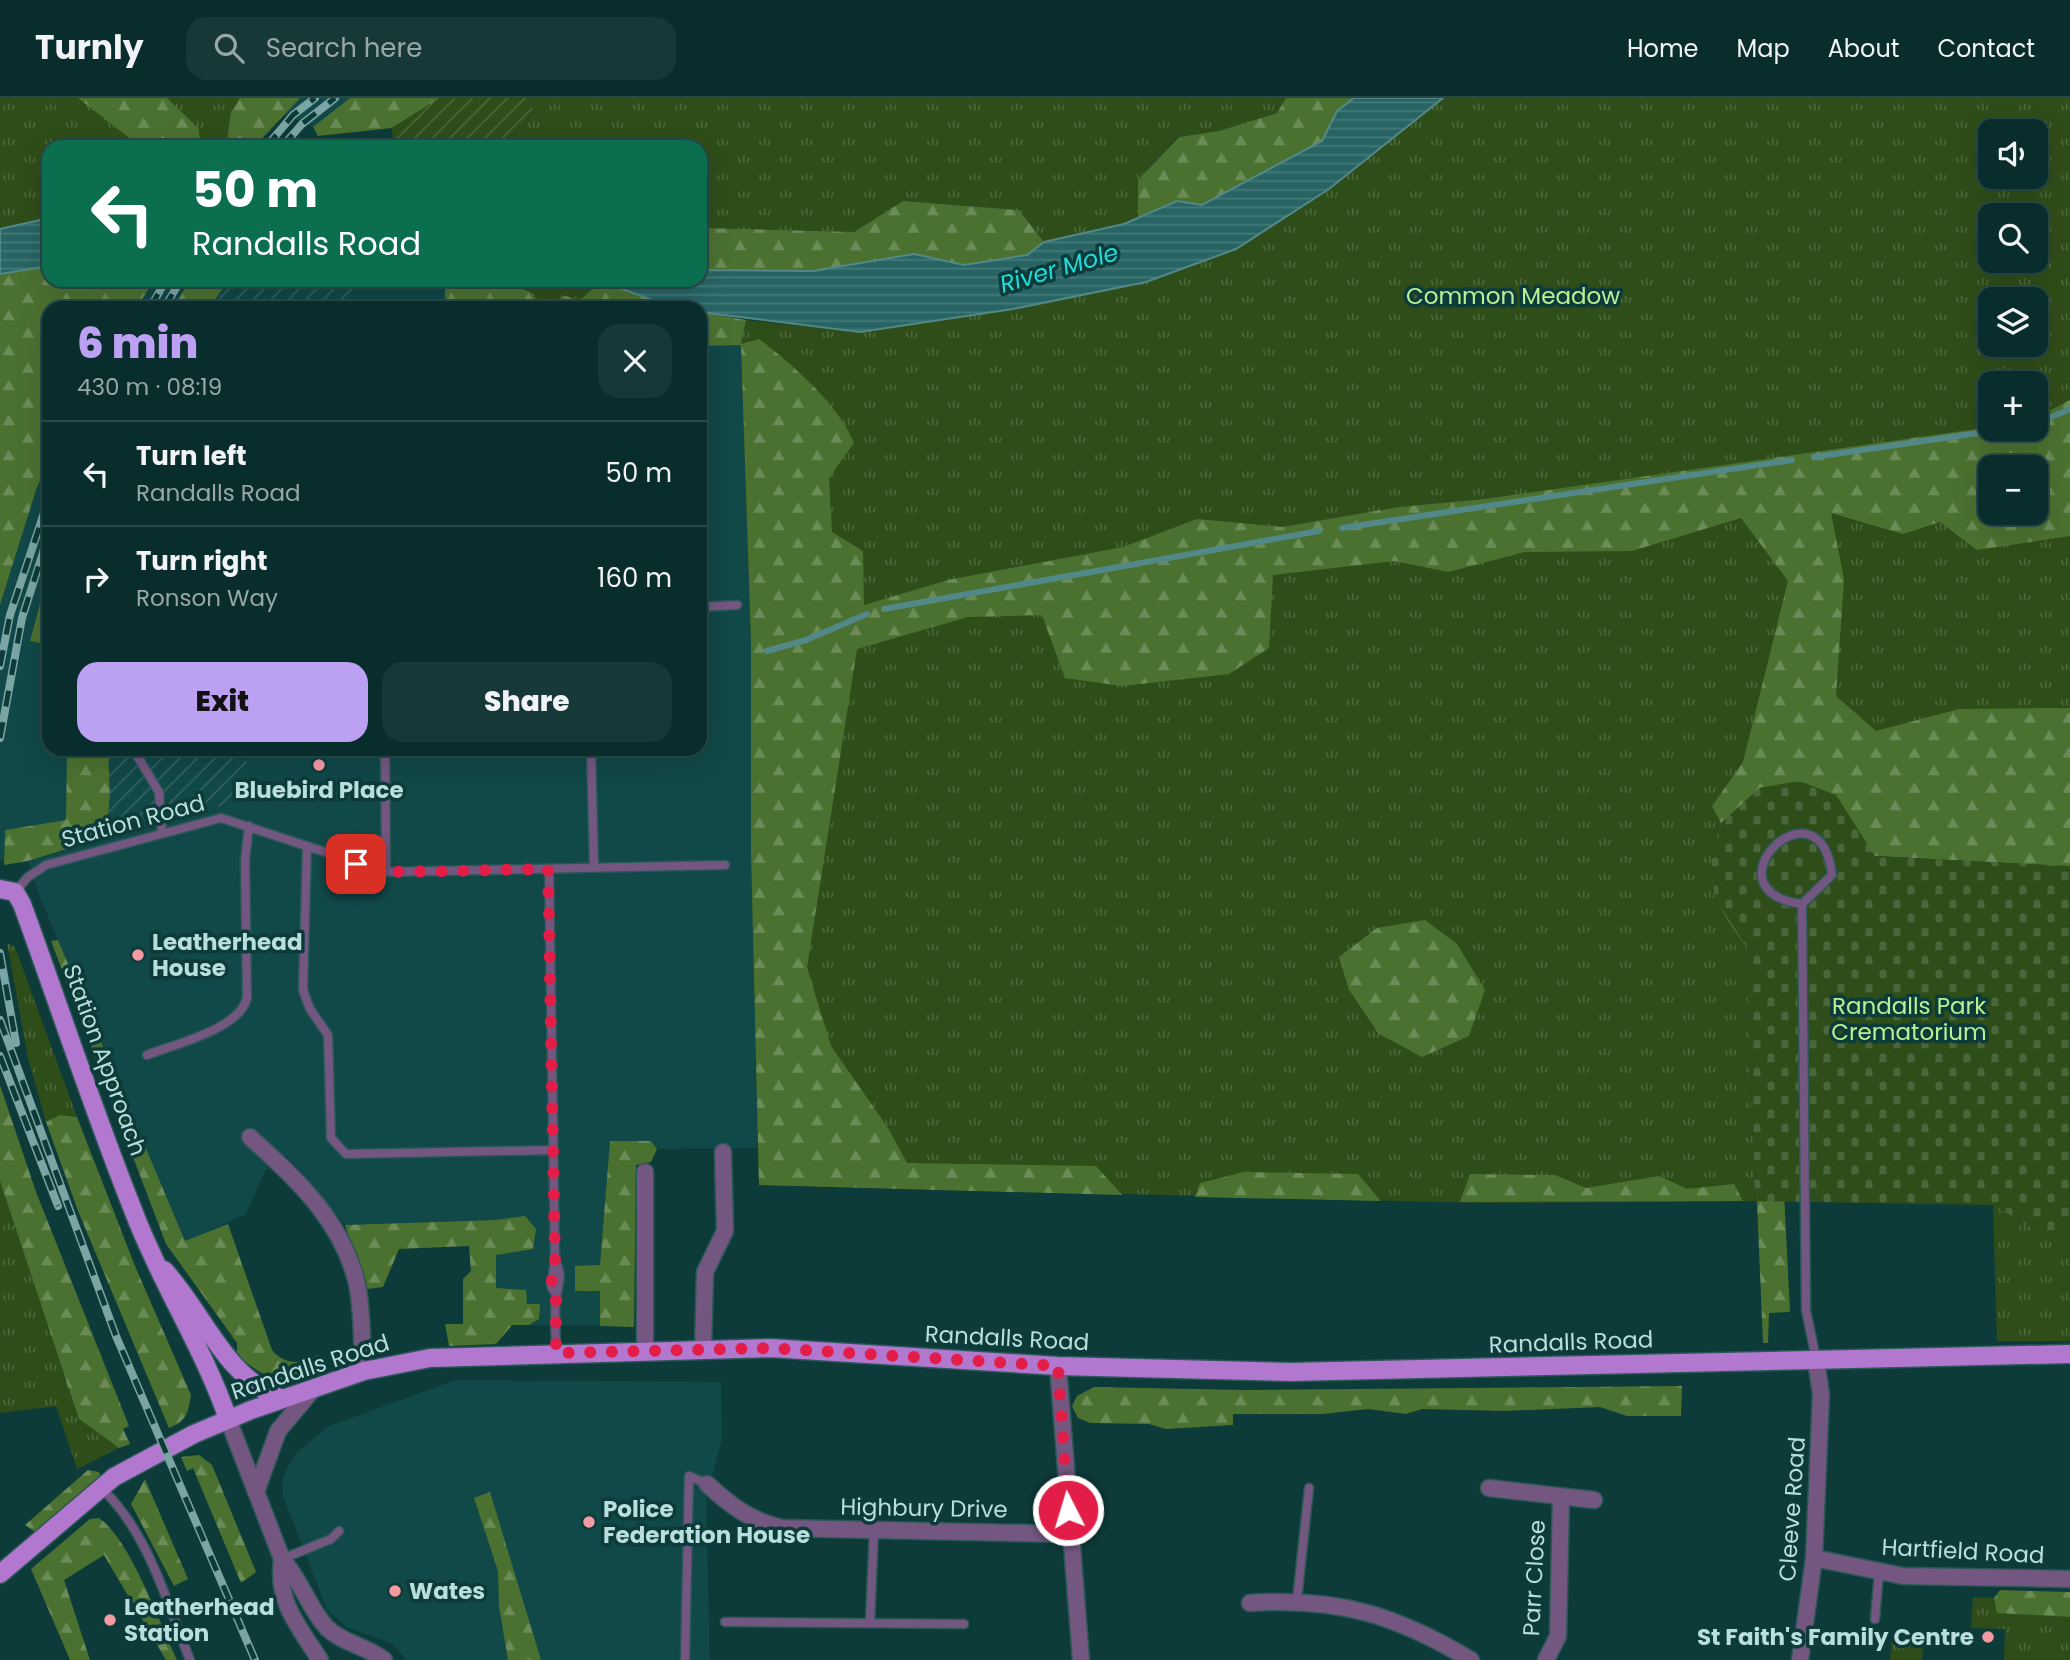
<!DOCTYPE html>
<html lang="en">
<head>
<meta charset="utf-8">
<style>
  body { margin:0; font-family:Poppins,sans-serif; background:#173838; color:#f1f3f6; height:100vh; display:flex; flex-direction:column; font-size:26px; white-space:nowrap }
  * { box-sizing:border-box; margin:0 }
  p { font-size:23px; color:#99a7a9 }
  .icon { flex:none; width:38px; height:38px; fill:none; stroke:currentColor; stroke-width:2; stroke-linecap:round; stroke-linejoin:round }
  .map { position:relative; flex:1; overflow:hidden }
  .details { position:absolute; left:42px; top:203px; width:665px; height:455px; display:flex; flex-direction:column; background:#092c2c; border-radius:21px; box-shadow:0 7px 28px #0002,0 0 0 2px #294848 }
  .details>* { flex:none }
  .banner { position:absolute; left:42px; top:42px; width:665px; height:147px; border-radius:21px; box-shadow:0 7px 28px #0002,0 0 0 2px #294848; background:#0b6e4f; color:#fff; overflow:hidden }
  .buttons { position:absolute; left:1978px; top:21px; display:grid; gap:14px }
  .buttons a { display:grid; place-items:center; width:70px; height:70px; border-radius:14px; background:#092c2c; box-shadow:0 7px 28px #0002,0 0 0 2px #294848; font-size:35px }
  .pin { position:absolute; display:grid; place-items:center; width:60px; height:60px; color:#fff; margin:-30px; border-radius:14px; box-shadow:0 4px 10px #0006 }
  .me { position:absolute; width:77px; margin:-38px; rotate:355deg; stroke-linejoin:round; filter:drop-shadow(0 0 5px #0008) }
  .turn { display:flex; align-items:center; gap:24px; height:147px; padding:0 35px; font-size:32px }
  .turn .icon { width:91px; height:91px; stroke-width:2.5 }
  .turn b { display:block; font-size:49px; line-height:60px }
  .round { display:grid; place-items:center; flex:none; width:74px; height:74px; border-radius:21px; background:#173838 }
  .headline { display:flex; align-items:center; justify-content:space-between; height:119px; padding:0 35px }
  h1 { font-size:42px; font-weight:800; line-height:52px; color:#bca0f2 }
  .action { display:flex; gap:14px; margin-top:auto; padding:14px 35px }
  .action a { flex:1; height:80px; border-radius:21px; background:#bca0f2; color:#111; font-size:28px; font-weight:800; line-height:80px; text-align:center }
  .action a+a { background:#173838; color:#f1f3f6 }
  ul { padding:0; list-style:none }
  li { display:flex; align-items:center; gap:21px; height:105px; padding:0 35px; border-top:2px solid #294848 }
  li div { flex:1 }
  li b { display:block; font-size:26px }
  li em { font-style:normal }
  header { display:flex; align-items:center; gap:42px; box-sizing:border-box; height:98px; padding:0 35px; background:#092c2c; border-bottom:2px solid #294848 }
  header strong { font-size:33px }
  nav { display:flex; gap:38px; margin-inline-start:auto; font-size:24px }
  .search { width:490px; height:63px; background:#173838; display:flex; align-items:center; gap:18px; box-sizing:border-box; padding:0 24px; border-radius:21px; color:#99a7a9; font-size:26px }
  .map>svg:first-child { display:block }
</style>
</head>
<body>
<header>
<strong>Turnly</strong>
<div class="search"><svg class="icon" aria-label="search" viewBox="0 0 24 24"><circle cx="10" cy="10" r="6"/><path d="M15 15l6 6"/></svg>Search here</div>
<nav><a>Home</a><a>Map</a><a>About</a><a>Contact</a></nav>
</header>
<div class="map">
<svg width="2070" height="1562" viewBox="0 0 2070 1562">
  <defs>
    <pattern id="industrial-furrows" width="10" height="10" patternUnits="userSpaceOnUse" patternTransform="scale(1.75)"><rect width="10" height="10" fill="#114848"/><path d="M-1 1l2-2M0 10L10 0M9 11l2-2" fill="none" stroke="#326262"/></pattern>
    <pattern id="grass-tufts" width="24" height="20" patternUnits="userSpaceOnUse" patternTransform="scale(1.75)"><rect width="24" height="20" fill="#2f4d19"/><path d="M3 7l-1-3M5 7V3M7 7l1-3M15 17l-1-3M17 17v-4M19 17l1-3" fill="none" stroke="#4b663a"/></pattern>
    <pattern id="forest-firs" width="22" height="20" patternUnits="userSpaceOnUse" patternTransform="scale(1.75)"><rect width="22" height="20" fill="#4b7130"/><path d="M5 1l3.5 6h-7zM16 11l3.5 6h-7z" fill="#6b8b57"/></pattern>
    <pattern id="cemetery-stones" width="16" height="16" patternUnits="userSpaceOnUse" patternTransform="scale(1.75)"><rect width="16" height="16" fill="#2f4d19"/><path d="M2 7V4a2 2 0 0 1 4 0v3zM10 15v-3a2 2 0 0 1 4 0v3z" fill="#4b663a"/></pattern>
    <pattern id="garden-furrows" width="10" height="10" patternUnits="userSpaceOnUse" patternTransform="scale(1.75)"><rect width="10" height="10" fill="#2f4d19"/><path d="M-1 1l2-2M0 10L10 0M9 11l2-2" fill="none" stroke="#4b663a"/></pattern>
    <pattern id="water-rules" width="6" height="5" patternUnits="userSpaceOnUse" patternTransform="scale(1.75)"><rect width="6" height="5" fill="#276463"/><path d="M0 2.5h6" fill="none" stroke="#447a79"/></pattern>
  </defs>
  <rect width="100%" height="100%" fill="#0c3b3a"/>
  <!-- built -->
  <g fill="#114848">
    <polygon points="300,0 350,0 313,29 283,15"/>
    <polygon points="358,182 445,182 445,206 526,210 357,210"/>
    <polygon points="155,183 184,191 173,210 136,210"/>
    <polygon points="741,246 751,542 751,753 759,1050 657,1051 651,1043 610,1043 600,1167 600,1228 496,1227 496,1122 345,1127 287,1058 265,1073 246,1116 185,1144 39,797 28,763 233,705 246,677 247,651 700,651 700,248"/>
    <polygon points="49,364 49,472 30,543 49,547 49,651 67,651 66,722 5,732 4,762 0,762 0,507 37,389"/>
    <polygon points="456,1282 721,1284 722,1342 706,1399 710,1562 406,1562 393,1546 348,1530 327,1512 283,1398 282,1385 286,1372 296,1355 329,1328"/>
  </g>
  <!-- industrial -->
  <g fill="url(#industrial-furrows)">
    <polygon points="229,182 358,182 357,210 209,210"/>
    <polygon points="108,651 247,651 246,677 233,705 106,739 110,697"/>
  </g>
  <!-- grass -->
  <g fill="url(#grass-tufts)" fill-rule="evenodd">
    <polygon points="0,0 300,0 254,49 49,49 49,120 0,131"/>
    <polygon points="527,0 1286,0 1277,15 1219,33 1178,39 1138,82 1138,120 1124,126 1044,144 1019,112 903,103 854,134 705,130 700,126 700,49 493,49 522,31 533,11"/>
    <path d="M1443,0H2070V768L1836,697L1715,800L1746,848L1755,1103L1485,1105L759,1087L751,753V542L741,246L746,222L860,234L1329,90ZM1990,33H2035V79H1990ZM1990,117H2035V163H1990ZM1990,201H2035V247H1990ZM1990,285H2035V331H1990ZM1990,369H2035V415H1990Z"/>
    <polygon points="511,182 598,182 601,183 580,202 562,197 553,210 539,210 534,196 512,186"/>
    <polygon points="7,845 15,849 77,1019 60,1017 46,1024 28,960"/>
    <polygon points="0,1083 79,1321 119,1350 77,1371 56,1308 0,1315"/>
    <polygon points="1993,1107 2038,1133 2070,1133 2070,1243 1997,1243"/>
    <polygon points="1973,1499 1994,1500 1998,1515 2070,1519 2070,1562 2004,1562 2005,1531 1971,1530"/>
    <polygon points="1892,1539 1930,1541 1930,1548 1923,1548 1922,1562 1890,1562"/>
  </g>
  <!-- forest -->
  <g fill="url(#forest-firs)" fill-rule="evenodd">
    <polygon points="78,0 167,0 199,31 200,49 141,49"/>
    <polygon points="240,0 300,0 254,49 226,49 231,14"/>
    <polygon points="350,0 440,0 392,30 318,38 313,29"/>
    <polygon points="1286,0 1354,0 1337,13 1322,43 1202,108 1177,103 1138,120 1138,82 1179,39 1219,33 1277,15"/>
    <polygon points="903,103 1019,112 1044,144 1027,157 964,167 914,156 813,173 700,172 700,126 705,130 854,134"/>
    <polygon points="49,168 49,182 155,182 136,210 49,210 49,364 37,389 0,507 0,176"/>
    <polygon points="190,182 229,182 209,210 173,210"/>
    <polygon points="445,182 511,182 512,186 534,196 539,210 445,210"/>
    <polygon points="601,183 674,210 553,210 562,197 580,202"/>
    <path d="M700,214L746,222L741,246L759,241C791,265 840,308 854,345L829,380L832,434L863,453L864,507L948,482L1123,449L1197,421L1282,429L1399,409L1485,401L1990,329L2035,331V320L2070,302V438L1977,452L1940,424L1903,436L1831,415L1844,481L1836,598L1876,633L1959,611L2070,610V828L2044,767L1875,758L1777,956L1790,1214L1769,1215L1768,1245H1763L1746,848C1710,801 1706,782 1721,725L1712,708L1743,664L1788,483L1741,420L1632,453L1525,454L1448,474L1394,463L1273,477L1269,550L1229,576L1122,588L1065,580L1042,517L968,519L857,551L807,869L831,948L888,1030L907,1065L1096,1068L1122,1097L759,1087L751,753V542L741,247L700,248ZM1990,369H2035V415H1990Z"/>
    <polygon points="49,472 49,547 30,543"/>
    <polygon points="67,651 108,651 110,697 106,739 28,763 4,767 5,732 66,722"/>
    <polygon points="1425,822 1457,846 1485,892 1469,938 1422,959 1379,936 1349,892 1339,859 1377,830"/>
    <path d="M58,842L185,1143L228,1126L272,1252C284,1267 302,1267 318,1257L328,1266C291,1292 270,1285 237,1257V1245L166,1146L51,843Z"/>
    <polygon points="0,987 36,1094 129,1328 123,1331 130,1346 119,1350 79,1321 0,1083"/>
    <path d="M60,1017L77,1019L135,1168L191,1297C188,1315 187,1323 169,1330L78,1113L46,1024Z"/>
    <polygon points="610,1043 651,1043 657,1051 651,1064 636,1067 634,1229 600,1228 600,1193 575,1193 575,1168 600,1167"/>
    <polygon points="1244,1074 1358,1076 1381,1103 1195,1099 1200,1085"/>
    <polygon points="1470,1076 1555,1077 1586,1090 1659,1078 1687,1091 1734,1086 1743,1103 1460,1104"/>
    <polygon points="525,1118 536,1131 533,1151 496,1157 496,1190 526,1192 527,1206 540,1206 539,1221 529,1227 512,1227 496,1246 449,1248 445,1226 463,1226 463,1181 471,1173 469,1148 399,1151 383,1189 367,1191 345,1127 496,1122"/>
    <polygon points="1682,1288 1681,1318 1627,1318 1600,1309 1505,1313 1422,1311 1406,1316 1368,1311 1323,1316 1233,1316 1233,1327 1166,1331 1149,1326 1090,1325 1078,1320 1072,1308 1077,1298 1094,1289 1245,1292"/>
    <polygon points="199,1357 212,1367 256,1474 241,1485 193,1370 187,1373 181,1359"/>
    <polygon points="88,1372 99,1374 101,1380 35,1434 25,1427"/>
    <polygon points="145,1381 188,1481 174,1488 131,1406"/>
    <polygon points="490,1394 541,1562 508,1562 499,1508 498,1473 474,1400"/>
    <path d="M99,1420C130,1441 160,1526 177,1562H166L104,1457L64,1482L90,1562H70L31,1471L90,1421Z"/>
    <polygon points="2000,1492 2070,1494 2070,1519 1997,1515 1994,1500"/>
  </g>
  <!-- cemetery -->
  <polygon fill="url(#cemetery-stones)" points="1799,683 1836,697 1875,758 2070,768 2070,1133 2038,1133 1993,1107 1755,1103 1746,848 1715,800 1711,762 1721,725 1759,690"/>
  <!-- garden -->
  <polygon fill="url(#garden-furrows)" points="440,0 527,0 533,11 522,31 493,49 393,48 392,30"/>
  <!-- water -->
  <g fill="url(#water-rules)" stroke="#528988" stroke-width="2">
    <polygon points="1354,0 1443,0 1329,91 1236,151 1146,184 1013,211 860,234 700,214 700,210 674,210 598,182 700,182 700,172 813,173 914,156 964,167 1027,157 1044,144 1124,126 1177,103 1202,107 1322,43 1337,13"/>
    <polygon points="49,120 49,168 0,176 0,131"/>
  </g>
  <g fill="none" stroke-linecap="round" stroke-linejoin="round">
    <!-- stream -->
    <g stroke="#528988" stroke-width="6">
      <polyline points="2035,326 2070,311"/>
      <polyline points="1814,359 2006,331"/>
      <polyline points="1342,430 1792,362"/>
      <polyline points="884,511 1319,433"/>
      <polyline points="767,553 806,542 867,516"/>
    </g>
    <defs>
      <g id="service">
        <polyline points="700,509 737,507"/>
        <polyline points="133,651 159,694 162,735"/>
        <polyline points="385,651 386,774"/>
        <polyline points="591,651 594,769"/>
        <polyline points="307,748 303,892 310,911 328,937 331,1040 346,1056 554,1052"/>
        <polyline points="549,771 555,1162 551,1188 556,1197"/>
        <polyline points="15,794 28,779 46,767 221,720 386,774 725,767"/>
        <path d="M1802,806C1701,792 1820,675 1832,777L1802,806L1806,1212L1816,1261"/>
        <path d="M147,957C175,946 240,931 247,900L245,762L249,728"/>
        <path d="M555,1162C563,1178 559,1183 556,1199C554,1217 556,1237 556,1255"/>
        <path d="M101,1390C148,1433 167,1505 190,1562"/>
        <polyline points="282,1461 331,1441 339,1433"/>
        <polyline points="1297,1502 1309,1390"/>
        <polyline points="1875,1521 1879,1474"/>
        <polyline points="725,1524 964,1526"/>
        <polyline points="870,1524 874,1432"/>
        <polyline points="685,1562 689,1378 707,1386"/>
      </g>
      <g id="minor">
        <path d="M250,1039C297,1082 342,1122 357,1186C363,1214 361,1245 364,1273"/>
        <polyline points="645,1074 645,1253"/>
        <polyline points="703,1251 705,1174 725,1133 723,1054"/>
        <polyline points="1058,1268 1081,1562"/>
        <path d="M228,1321L282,1461C301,1482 308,1509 327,1530C344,1546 367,1548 384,1562"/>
        <path d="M707,1386C731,1408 751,1423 782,1430L1070,1436"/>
        <polyline points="1489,1390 1594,1402"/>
        <polyline points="256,1394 278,1333 314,1290"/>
        <polyline points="1814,1460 1903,1478 2070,1481"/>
        <path d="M282,1461C276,1504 298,1527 320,1562"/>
        <path d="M1250,1505C1337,1499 1396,1517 1471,1562"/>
        <polyline points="1546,1562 1558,1538 1561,1399"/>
        <polyline points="1800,1562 1814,1460 1821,1296 1816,1263"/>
      </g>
      <g id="primary">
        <path d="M0,791L15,794L22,806C60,910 94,1015 135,1117C162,1187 204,1251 228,1321"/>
        <path d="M164,1172C204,1215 224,1279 282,1301"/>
        <polyline points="0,1476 114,1379 194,1336 251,1312 364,1273 430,1260 770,1250 1058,1268 1291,1274 2070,1256"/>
      </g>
    </defs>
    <!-- service casing -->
    <use href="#service" stroke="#2b5857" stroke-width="11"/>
    <!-- minor casing -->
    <use href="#minor" stroke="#2b5857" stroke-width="19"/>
    <!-- primary casing -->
    <use href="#primary" stroke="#2b5857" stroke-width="21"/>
    <!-- service -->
    <use href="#service" stroke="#735781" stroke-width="8"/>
    <!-- minor -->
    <use href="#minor" stroke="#735781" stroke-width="16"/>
    <!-- primary -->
    <use href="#primary" stroke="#b277ce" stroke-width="18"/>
    <defs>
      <g id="rail">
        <polyline points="266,49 293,17 315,0"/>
        <polyline points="282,49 302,26 335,0"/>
        <polyline points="150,210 166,182"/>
        <polyline points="164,210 181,182"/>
        <polyline points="0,568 10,517 49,400"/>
        <polyline points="0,640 22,520 49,436"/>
        <polyline points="0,855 16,945"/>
        <polyline points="0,922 116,1238 255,1562"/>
        <polyline points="0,958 58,1108"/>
      </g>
    </defs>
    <!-- rail casing -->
    <use href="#rail" stroke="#7ba5a4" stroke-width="8"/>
    <!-- rail -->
    <use href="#rail" stroke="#0c3b3a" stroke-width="5" stroke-dasharray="16" stroke-linecap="butt"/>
  </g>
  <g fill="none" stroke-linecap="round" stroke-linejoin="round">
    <!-- route -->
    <polyline stroke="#e11d48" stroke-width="12" stroke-dasharray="0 21.6" points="356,766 400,774 548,771 555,1162 551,1188 556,1196 556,1255 770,1250 1058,1268 1068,1412"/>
  </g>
  <!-- markers -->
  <g fill="#f49aa2" stroke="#0c3b3a" stroke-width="2.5">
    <circle cx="319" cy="667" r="7"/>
    <circle cx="138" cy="857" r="7"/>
    <circle cx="589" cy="1424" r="7"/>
    <circle cx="395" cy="1493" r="7"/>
    <circle cx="110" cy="1522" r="7"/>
    <circle cx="1988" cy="1539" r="7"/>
  </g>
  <g text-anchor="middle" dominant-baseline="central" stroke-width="7" stroke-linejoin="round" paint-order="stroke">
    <!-- park labels -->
    <g font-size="23" fill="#b8f094" stroke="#0c3b3a">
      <text x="1513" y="198">Common Meadow</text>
      <text x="1909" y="908">Randalls Park<tspan x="1909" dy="26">Crematorium</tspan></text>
    </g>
    <!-- poi labels -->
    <g font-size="23" font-weight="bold" fill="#b8dedd" stroke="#0c3b3a" text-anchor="start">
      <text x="319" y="692" text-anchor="middle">Bluebird Place</text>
      <text x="152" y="844">Leatherhead<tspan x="152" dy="26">House</tspan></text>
      <text x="603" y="1411">Police<tspan x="603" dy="26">Federation House</tspan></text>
      <text x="409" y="1493">Wates</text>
      <text x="124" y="1509">Leatherhead<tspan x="124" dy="26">Station</tspan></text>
      <text x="1974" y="1539" text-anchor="end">St Faith's Family Centre</text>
    </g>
    <!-- street labels -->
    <g font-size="23" fill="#b8dedd" stroke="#0c3b3a">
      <text transform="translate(133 723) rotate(-15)">Station Road</text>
      <text transform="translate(105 962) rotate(70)">Station Approach</text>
      <text transform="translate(1007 1240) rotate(3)">Randalls Road</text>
      <text transform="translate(1571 1244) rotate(-2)">Randalls Road</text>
      <text transform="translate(310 1269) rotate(-18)">Randalls Road</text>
      <text transform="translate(924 1410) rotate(1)">Highbury Drive</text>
      <text transform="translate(1792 1411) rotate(-86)">Cleeve Road</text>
      <text transform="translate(1963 1453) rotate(3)">Hartfield Road</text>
      <text transform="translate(1534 1480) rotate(-87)">Parr Close</text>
    </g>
    <!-- water labels -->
    <g font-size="24" font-style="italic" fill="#23dbd9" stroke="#0c3b3a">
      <text transform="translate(1059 170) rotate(-16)">River Mole</text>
    </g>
  </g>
</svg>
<div class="buttons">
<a><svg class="icon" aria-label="sound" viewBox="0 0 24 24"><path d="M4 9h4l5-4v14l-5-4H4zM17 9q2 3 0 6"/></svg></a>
<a><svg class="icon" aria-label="search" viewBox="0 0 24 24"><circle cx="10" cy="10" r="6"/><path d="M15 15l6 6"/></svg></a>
<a><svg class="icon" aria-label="layers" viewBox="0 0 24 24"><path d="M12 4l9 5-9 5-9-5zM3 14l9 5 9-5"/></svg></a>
<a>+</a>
<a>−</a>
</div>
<div class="pin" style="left:356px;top:766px;background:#d93025"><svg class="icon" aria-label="arrive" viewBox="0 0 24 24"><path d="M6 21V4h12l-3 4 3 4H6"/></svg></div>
<svg class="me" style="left:1068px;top:1412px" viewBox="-20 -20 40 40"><circle r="17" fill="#e11d48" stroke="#fff" stroke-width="3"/><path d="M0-11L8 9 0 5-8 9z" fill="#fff"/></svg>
<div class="banner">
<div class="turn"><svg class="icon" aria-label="left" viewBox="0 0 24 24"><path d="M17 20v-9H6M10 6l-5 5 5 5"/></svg><div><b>50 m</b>Randalls Road</div></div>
</div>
<section class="details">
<div class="headline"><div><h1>6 min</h1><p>430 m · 08:19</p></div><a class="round"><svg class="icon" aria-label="close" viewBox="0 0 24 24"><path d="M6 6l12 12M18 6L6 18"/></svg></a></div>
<ul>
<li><svg class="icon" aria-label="left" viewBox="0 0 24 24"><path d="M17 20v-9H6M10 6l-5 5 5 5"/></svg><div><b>Turn left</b><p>Randalls Road</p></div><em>50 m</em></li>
<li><svg class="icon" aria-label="right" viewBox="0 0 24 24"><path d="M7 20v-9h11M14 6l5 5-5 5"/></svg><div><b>Turn right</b><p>Ronson Way</p></div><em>160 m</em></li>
</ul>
<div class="action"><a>Exit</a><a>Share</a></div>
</section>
</div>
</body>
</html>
